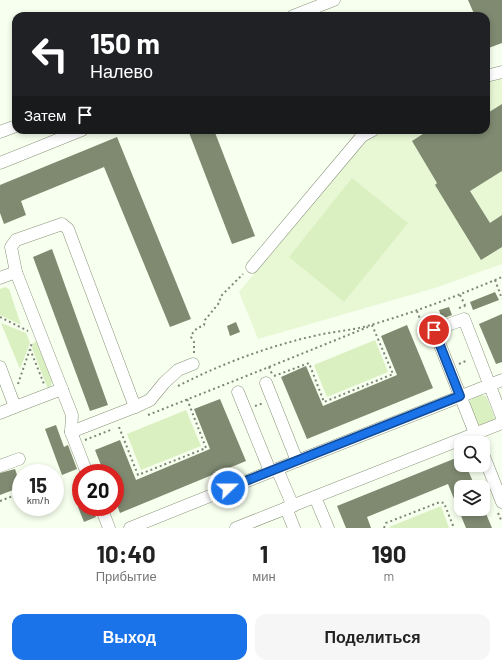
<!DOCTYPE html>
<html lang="ru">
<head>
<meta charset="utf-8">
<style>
  body { margin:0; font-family:Barlow,sans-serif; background:#f6f6f6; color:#222; height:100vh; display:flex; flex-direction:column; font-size:15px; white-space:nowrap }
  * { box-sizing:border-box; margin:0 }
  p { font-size:13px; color:#767676 }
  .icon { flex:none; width:22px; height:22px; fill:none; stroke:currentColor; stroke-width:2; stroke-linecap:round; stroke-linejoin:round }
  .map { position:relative; height:528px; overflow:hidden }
  .panel { display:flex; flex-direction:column; background:#fff; flex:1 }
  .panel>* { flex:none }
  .hud { position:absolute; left:12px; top:12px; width:478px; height:122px; border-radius:12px; box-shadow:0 2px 6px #0003; background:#202124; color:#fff; overflow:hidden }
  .fabs { position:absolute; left:454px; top:436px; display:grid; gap:8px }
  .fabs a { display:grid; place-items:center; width:36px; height:36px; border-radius:8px; background:#fff; box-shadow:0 2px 6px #0003; font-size:20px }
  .speed { position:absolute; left:12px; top:464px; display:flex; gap:8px; font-size:20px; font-weight:700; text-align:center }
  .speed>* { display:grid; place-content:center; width:52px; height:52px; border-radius:50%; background:#fff; box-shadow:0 2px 6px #0003; line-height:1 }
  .speed small { font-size:10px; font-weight:400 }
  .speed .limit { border:6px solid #d22; background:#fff; color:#111 }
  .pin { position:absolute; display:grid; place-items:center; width:34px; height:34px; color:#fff; margin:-17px; border:2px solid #fff; border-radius:50%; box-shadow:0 1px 4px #0007 }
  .me { position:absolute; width:44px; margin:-22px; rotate:68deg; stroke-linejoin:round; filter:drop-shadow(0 0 3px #0008) }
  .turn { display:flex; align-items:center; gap:14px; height:84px; padding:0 12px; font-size:18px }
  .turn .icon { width:52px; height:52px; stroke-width:2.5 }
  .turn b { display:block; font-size:28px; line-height:34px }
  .then { display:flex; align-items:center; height:38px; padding:0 12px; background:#0003; gap:8px; font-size:15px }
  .eta { display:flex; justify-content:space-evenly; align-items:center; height:68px; text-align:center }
  .eta b { font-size:24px; font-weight:700; line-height:28px }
  .button { display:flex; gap:8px; margin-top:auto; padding:8px 12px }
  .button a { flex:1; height:46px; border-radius:12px; background:#1a73e8; color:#fff; font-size:16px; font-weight:700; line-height:46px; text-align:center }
  .button a+a { background:#f6f6f6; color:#222 }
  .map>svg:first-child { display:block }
</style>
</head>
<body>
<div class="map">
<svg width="502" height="528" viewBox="0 0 502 528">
  <rect width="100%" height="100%" fill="#f7ffee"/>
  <!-- built -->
  <polygon fill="#e8f8d5" points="502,77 502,264 435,288 258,339 239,292 363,140 381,130 486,130 486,81"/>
  <!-- green -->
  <g fill="#daf0c0">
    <polygon points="352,178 408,223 344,302 289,257"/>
    <polygon points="5,287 9,289 21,325 0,315 0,289"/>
    <polygon points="1,323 26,333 30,343 20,369"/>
    <polygon points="375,340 388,372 327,397 314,365"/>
    <polygon points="37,341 52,381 51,386 48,389 32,348 33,343"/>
    <polygon points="481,395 486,396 495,418 493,421 479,426 468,403 472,399"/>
    <polygon points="186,410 201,446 141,470 127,434"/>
    <polygon points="441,506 449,528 390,528 389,527"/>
  </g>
  <!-- building -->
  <g fill="#7f8a71">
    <polygon points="468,0 502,0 502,43 486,49 486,16 475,16"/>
    <polygon points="502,104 502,171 470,191 490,223 502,215 502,247 481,260 435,185 437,183 412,141 429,130 486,130 486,114"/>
    <polygon points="188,130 214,130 255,236 232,244"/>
    <polygon points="117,137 191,319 170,327 104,167 21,201 26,215 4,224 0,213 0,185"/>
    <polygon points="52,249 108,405 90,411 33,257"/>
    <polygon points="495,292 499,300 473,310 470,302"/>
    <polygon points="449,307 452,315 442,319 439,310"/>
    <polygon points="502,314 502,362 496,364 479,324"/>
    <polygon points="236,322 240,332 230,336 227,326"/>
    <polygon points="407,325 433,388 307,439 281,377 306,366 323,406 397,375 381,336"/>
    <polygon points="220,399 246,461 120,513 115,500 115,473 104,473 95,450 120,440 136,480 210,449 194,409"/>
    <polygon points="56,425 64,447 68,445 77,469 62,475 45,429"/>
    <polygon points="461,456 461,465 466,465 475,487 461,487 461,509 484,509 492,528 466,528 448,484 367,517 371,528 346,528 337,506"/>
    <polygon points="15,469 21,487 0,495 0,473"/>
    <polygon points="78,507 92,507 96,517 84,522"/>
  </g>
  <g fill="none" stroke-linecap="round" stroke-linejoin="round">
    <defs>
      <g id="minor">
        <polyline points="293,16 334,0"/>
        <polyline points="486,76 502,72"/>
        <polyline points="0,132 16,126"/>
        <polyline points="0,163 82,130"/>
        <polyline points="252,267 362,136 373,130"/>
        <polyline points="16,272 72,415 71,432 87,473"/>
        <polyline points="0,278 16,272 11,247 16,240 62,224 68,229 135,407 71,432"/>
        <polyline points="0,367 15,407 62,389"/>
        <polyline points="266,383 297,461 502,380"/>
        <polyline points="238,392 270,471"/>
        <polyline points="135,407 150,400 164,383 178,370 193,364"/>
        <polyline points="0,413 15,407"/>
        <polyline points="479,443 434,330 464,319 502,417"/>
        <polyline points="483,454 502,502"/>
        <polyline points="0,466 19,459"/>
        <polyline points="277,469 293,506"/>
        <polyline points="315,497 328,528"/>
        <polyline points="101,507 109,528"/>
        <polyline points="286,508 294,528"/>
        <polyline points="130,528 297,461"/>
        <polyline points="236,528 502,423"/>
      </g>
    </defs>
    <!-- minor casing -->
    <use href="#minor" stroke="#87937a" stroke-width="13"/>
    <!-- path -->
    <g stroke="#7f8578" stroke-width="2" stroke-dasharray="2 3" stroke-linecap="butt">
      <polyline points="495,280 502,299"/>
      <polyline points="460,295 465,305"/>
      <polyline points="459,308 465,306 466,309"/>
      <polyline points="417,311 423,327"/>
      <polyline points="0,317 28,331"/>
      <polyline points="30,349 44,384"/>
      <path d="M194,353V342L191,337C193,330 198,328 204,325L205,320L219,303L221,296L243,274"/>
      <polyline points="459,364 468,360"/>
      <polyline points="269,367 368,327"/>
      <polyline points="274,376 309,363 324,402 393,374 372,325"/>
      <polyline points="18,384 32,343"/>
      <path d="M178,386C223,363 269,346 318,335C336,331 356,330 374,324C418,311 460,295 502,277"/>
      <polyline points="255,406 264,403"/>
      <polyline points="148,415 269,367 272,374"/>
      <polyline points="119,427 138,475 206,448 187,399"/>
      <polyline points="85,440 113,429"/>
      <polyline points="0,501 21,493"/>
      <polyline points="498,513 502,522"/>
      <polyline points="384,528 386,523 440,502 444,503 454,528"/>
    </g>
    <!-- minor -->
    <use href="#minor" stroke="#fff" stroke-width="12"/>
  </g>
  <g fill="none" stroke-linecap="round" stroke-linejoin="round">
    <defs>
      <polyline id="route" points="228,488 460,396 434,330"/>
    </defs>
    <!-- route casing -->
    <use href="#route" stroke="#114b97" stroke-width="10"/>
    <!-- route -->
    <use href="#route" stroke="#1a73e8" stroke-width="7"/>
  </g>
</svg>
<div class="fabs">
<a><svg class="icon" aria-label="search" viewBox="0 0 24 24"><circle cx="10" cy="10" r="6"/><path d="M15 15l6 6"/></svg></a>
<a><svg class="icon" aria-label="layers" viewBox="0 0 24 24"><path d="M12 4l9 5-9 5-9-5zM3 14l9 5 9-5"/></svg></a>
</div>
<div class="speed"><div>15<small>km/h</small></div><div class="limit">20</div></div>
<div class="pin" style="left:434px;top:330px;background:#d93025"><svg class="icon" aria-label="arrive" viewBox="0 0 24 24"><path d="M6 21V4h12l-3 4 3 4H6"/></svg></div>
<svg class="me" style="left:228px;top:488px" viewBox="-20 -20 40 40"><circle r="17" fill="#1a73e8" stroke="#fff" stroke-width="3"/><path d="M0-11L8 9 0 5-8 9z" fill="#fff"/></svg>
<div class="hud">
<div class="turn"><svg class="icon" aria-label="left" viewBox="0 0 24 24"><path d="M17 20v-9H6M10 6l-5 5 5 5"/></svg><div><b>150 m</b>Налево</div></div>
<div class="then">Затем<svg class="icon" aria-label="arrive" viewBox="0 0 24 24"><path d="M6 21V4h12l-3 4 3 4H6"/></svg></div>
</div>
</div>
<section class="panel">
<div class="eta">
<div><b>10:40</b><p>Прибытие</p></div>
<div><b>1</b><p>мин</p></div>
<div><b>190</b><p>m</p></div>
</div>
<div class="button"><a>Выход</a><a>Поделиться</a></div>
</section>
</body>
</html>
